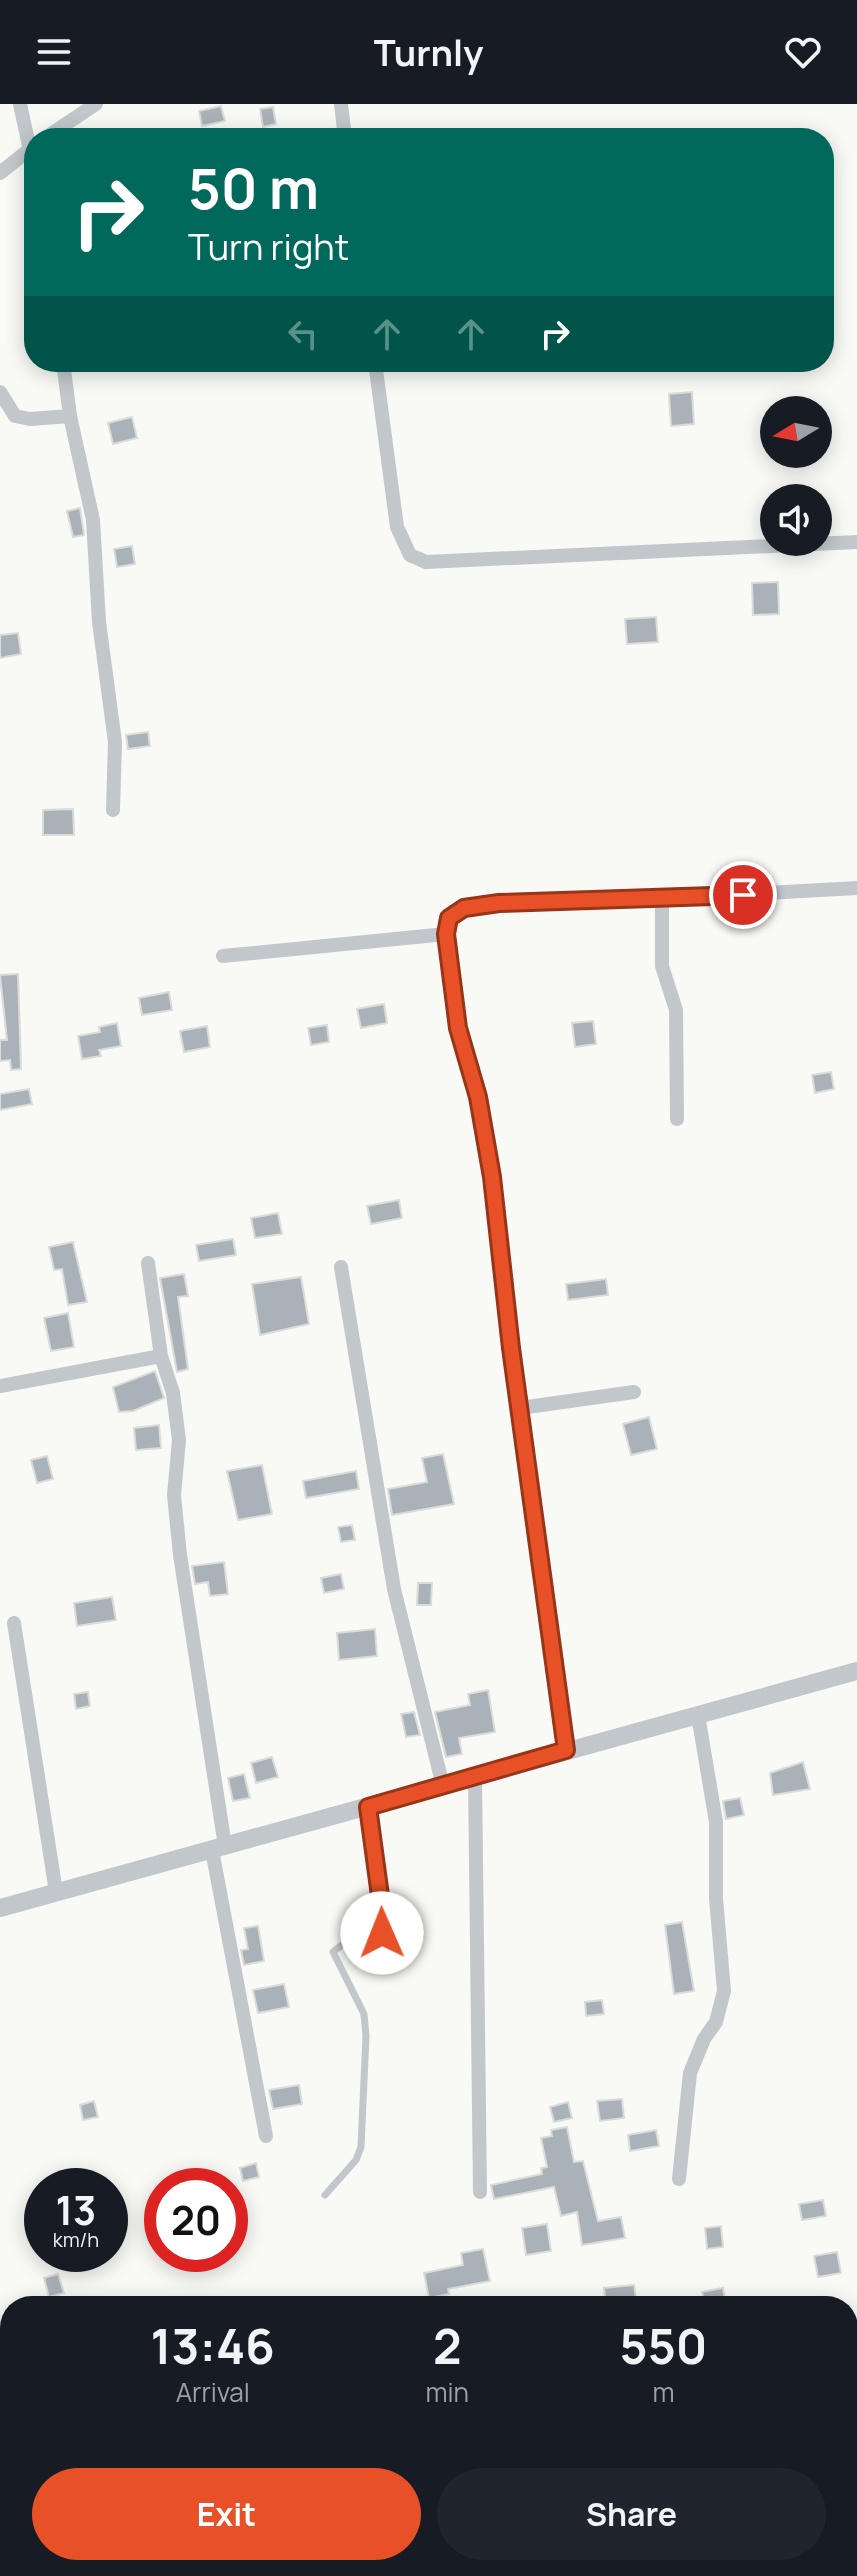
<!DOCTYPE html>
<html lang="en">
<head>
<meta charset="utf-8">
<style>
  body { margin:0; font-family:Manrope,sans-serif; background:#20242c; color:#f1f3f6; height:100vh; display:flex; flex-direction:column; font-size:30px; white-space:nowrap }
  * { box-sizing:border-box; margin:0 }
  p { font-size:26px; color:#9ea1a6 }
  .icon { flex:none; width:44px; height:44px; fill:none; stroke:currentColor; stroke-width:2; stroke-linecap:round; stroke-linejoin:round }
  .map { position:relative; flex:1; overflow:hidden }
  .details { position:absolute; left:0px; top:2192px; width:858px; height:280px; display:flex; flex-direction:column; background:#171b24; border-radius:32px 32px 0 0; box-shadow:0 4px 20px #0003 }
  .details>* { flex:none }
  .guide { position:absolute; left:24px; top:24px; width:810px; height:244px; border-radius:32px; box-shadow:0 4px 20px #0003; background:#00695c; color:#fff; overflow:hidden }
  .needle { width:52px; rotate:260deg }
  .controls { position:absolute; left:760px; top:292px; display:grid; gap:16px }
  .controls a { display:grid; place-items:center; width:72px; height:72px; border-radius:50%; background:#171b24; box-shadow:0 4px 20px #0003; font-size:40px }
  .speed { position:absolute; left:24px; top:2064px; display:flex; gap:16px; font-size:40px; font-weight:700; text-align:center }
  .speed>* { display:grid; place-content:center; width:104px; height:104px; border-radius:50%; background:#171b24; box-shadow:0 4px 20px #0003; line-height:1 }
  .speed small { font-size:20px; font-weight:400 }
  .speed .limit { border:12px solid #d22; background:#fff; color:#111 }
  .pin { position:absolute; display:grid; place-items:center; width:68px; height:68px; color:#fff; margin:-34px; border:4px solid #fff; border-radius:50%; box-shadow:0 2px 8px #0007 }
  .me { position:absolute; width:88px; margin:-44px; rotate:359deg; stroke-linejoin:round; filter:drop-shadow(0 0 6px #0008) }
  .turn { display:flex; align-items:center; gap:28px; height:168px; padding:0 32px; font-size:36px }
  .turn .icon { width:104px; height:104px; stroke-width:2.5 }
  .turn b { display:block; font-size:56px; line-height:68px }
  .lanes { display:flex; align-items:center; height:76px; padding:0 32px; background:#0003; justify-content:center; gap:40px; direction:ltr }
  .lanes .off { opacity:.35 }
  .eta { display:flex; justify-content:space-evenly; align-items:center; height:136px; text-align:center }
  .eta b { font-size:48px; font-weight:700; line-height:56px }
  .primary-button { display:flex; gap:16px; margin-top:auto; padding:16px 32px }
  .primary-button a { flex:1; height:92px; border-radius:48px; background:#e85127; color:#fff; font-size:32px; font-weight:700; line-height:92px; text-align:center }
  .primary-button a+a { background:#20242c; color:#f1f3f6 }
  header { display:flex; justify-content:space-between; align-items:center; height:104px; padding:0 32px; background:#171b24; font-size:36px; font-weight:700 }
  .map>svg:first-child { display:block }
</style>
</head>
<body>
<header><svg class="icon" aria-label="menu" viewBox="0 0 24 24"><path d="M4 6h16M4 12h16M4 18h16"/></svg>Turnly<svg class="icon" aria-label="heart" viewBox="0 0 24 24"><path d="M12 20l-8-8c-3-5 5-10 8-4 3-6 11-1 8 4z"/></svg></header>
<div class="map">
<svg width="857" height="2472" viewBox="0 0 857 2472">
  <rect width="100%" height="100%" fill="#f9f9f6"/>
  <!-- building -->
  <g fill="#a9b2b8" stroke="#dbdbd9" stroke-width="2">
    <polygon points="221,2 225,17 202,22 199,7"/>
    <polygon points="273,3 276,20 263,23 260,5"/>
    <polygon points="692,288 694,320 671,322 669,290"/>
    <polygon points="132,313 137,334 113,340 108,319"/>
    <polygon points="80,404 84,431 73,433 67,407"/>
    <polygon points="132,442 135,460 117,463 114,445"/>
    <polygon points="778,478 779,510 753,511 752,479"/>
    <polygon points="656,513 658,538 627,540 625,515"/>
    <polygon points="18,529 21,550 0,554 0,531"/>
    <polygon points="148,628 150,642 128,645 126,631"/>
    <polygon points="73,705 74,731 43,731 43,706"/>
    <polygon points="18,870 21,965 11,966 10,956 0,957 0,936 7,936 0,871"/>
    <polygon points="169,888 172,906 142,911 139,894"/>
    <polygon points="384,900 387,919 361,924 357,905"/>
    <polygon points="593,917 596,940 575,943 572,919"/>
    <polygon points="117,919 121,942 99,946 101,952 82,955 78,932 100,928 99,923"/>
    <polygon points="327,921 329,938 311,941 308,924"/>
    <polygon points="207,922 210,943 184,948 180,927"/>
    <polygon points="831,968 834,985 815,989 812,971"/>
    <polygon points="29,985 32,1000 0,1006 0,990"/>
    <polygon points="399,1096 402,1114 371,1120 367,1102"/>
    <polygon points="278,1109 282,1130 255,1134 251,1114"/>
    <polygon points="233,1135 236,1151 199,1157 196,1141"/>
    <polygon points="73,1138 87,1198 68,1201 62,1165 54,1166 49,1143"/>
    <polygon points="184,1170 188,1192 178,1193 188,1265 177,1268 160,1174"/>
    <polygon points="301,1173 309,1220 260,1231 252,1180"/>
    <polygon points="606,1175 608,1191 568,1196 566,1180"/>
    <polygon points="68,1209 74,1243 51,1247 44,1214"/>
    <polygon points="155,1267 164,1294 133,1307 119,1308 113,1283"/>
    <polygon points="649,1313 657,1345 631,1351 623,1320"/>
    <polygon points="159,1321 161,1344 136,1346 134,1324"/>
    <polygon points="443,1350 454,1400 392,1411 388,1385 427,1378 422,1354"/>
    <polygon points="47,1352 53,1375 37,1379 31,1356"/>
    <polygon points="262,1361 272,1410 238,1416 227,1367"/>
    <polygon points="356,1367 359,1385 306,1394 303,1377"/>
    <polygon points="352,1421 355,1436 341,1438 338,1423"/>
    <polygon points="224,1458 228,1490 210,1492 208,1478 195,1480 192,1462"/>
    <polygon points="341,1470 344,1485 324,1489 321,1474"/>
    <polygon points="418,1479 432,1479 431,1501 417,1501"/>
    <polygon points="112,1493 116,1516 77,1522 74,1499"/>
    <polygon points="375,1525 377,1552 339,1556 337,1529"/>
    <polygon points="488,1586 495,1628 459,1634 462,1650 446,1653 435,1608 470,1601 468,1590"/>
    <polygon points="88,1588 90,1602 76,1605 74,1590"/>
    <polygon points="414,1608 420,1631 406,1633 401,1610"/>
    <polygon points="272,1653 278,1673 256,1679 251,1659"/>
    <polygon points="803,1658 810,1685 773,1691 770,1669"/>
    <polygon points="244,1670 250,1694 233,1697 228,1674"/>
    <polygon points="740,1694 744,1711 726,1715 723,1697"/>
    <polygon points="682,1818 694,1887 674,1890 665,1821"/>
    <polygon points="258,1822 264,1857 244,1861 241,1846 248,1845 244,1824"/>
    <polygon points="284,1880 289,1903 258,1909 253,1886"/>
    <polygon points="602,1896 604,1910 586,1912 585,1898"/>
    <polygon points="299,1981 302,2000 273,2005 269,1986"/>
    <polygon points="622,1995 624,2014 600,2017 597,1997"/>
    <polygon points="94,1997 98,2013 83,2016 80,2001"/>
    <polygon points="568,1998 572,2014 554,2018 550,2003"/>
    <polygon points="567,2023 574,2058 583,2057 598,2117 621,2113 625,2134 582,2141 577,2108 561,2112 554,2083 494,2095 491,2081 542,2070 541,2064 547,2063 541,2034 552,2032 551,2026"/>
    <polygon points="656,2026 659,2042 630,2047 628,2031"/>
    <polygon points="256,2059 259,2073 243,2077 240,2064"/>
    <polygon points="823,2096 826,2112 802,2116 799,2100"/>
    <polygon points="547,2120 551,2147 526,2151 522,2124"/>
    <polygon points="721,2122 723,2143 707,2145 705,2124"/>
    <polygon points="483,2145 490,2177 448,2185 449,2190 429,2194 424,2169 463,2161 461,2149"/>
    <polygon points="837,2148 841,2169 818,2173 814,2152"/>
    <polygon points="58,2170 64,2189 49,2193 44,2174"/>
    <polygon points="634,2181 637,2202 606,2202 604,2184"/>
    <polygon points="723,2184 726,2202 705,2202 702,2188"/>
  </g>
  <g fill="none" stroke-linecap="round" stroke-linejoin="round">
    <!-- service -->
    <polyline stroke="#c2c7cb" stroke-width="7" points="325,2091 356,2056 361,2043 366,1932 364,1910 333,1848 343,1840 378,1833 383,1814 368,1703"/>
    <!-- minor -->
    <g stroke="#c2c7cb" stroke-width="14">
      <polyline points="20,0 34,65"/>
      <polyline points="341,0 345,34"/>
      <polyline points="45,34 96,0"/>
      <polyline points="0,69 34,42"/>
      <polyline points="375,258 397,423 410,451 426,458 857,438"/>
      <polyline points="0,288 15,312 30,315 70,312 63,258"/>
      <polyline points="70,312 93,416 99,518 115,638 113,706"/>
      <polyline points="662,795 662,862 676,906 677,1015"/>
      <polyline points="223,852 446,830"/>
      <polyline points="148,1159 161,1252 173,1289 179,1336 174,1391 180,1451 225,1742"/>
      <polyline points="341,1163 394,1485 443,1682"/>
      <polyline points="0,1282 161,1252"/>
      <polyline points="520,1304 634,1288"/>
      <polyline points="14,1519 56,1788"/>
      <polyline points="566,1646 511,1244 492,1073 478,993 458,924 446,830 449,814 464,804 499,799 662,795 857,784"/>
      <polyline points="475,1674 480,2088"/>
      <polyline points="212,1746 266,2032"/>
      <polyline points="679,2075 690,1969 704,1935 716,1918 724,1887 716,1794 716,1718 698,1611"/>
      <polyline points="848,2243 857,2242"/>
      <polyline points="0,2391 10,2389"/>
      <polyline points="328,2472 390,2462"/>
    </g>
    <!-- tertiary -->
    <polyline stroke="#c2c7cb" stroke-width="18" points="0,1804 857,1567"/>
  </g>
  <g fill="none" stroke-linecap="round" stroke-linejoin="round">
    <defs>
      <polyline id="route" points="382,1829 383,1814 368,1703 566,1646 511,1244 492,1073 478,993 458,924 446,830 449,814 464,804 499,799 743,791"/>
    </defs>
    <!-- route casing -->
    <use href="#route" stroke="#973519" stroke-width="20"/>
    <!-- route -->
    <use href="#route" stroke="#e85127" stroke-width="14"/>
  </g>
</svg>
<div class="controls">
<a><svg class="needle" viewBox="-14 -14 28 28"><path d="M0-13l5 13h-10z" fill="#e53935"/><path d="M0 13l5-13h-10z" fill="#9ea1a6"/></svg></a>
<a><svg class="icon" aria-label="sound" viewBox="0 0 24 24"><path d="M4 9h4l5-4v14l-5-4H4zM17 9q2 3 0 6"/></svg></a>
</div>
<div class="speed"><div>13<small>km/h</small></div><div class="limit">20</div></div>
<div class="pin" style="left:743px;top:791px;background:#d93025"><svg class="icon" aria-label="arrive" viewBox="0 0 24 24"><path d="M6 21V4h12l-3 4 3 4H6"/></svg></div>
<svg class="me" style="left:382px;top:1829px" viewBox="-20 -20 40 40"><circle r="19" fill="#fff"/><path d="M0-13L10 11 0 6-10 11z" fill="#e85127"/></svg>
<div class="guide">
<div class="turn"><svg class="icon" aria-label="right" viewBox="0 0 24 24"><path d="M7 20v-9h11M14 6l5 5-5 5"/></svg><div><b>50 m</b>Turn right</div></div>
<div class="lanes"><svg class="icon off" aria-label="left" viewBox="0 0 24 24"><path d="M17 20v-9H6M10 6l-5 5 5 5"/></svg><svg class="icon off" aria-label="ahead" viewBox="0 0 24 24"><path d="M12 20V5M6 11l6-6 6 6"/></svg><svg class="icon off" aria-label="ahead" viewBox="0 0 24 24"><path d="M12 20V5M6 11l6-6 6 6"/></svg><svg class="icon" aria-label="right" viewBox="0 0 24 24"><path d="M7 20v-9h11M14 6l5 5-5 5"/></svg></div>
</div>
<section class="details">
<div class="eta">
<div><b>13:46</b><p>Arrival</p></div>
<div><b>2</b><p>min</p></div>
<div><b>550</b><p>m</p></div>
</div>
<div class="primary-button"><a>Exit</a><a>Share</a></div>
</section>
</div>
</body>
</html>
